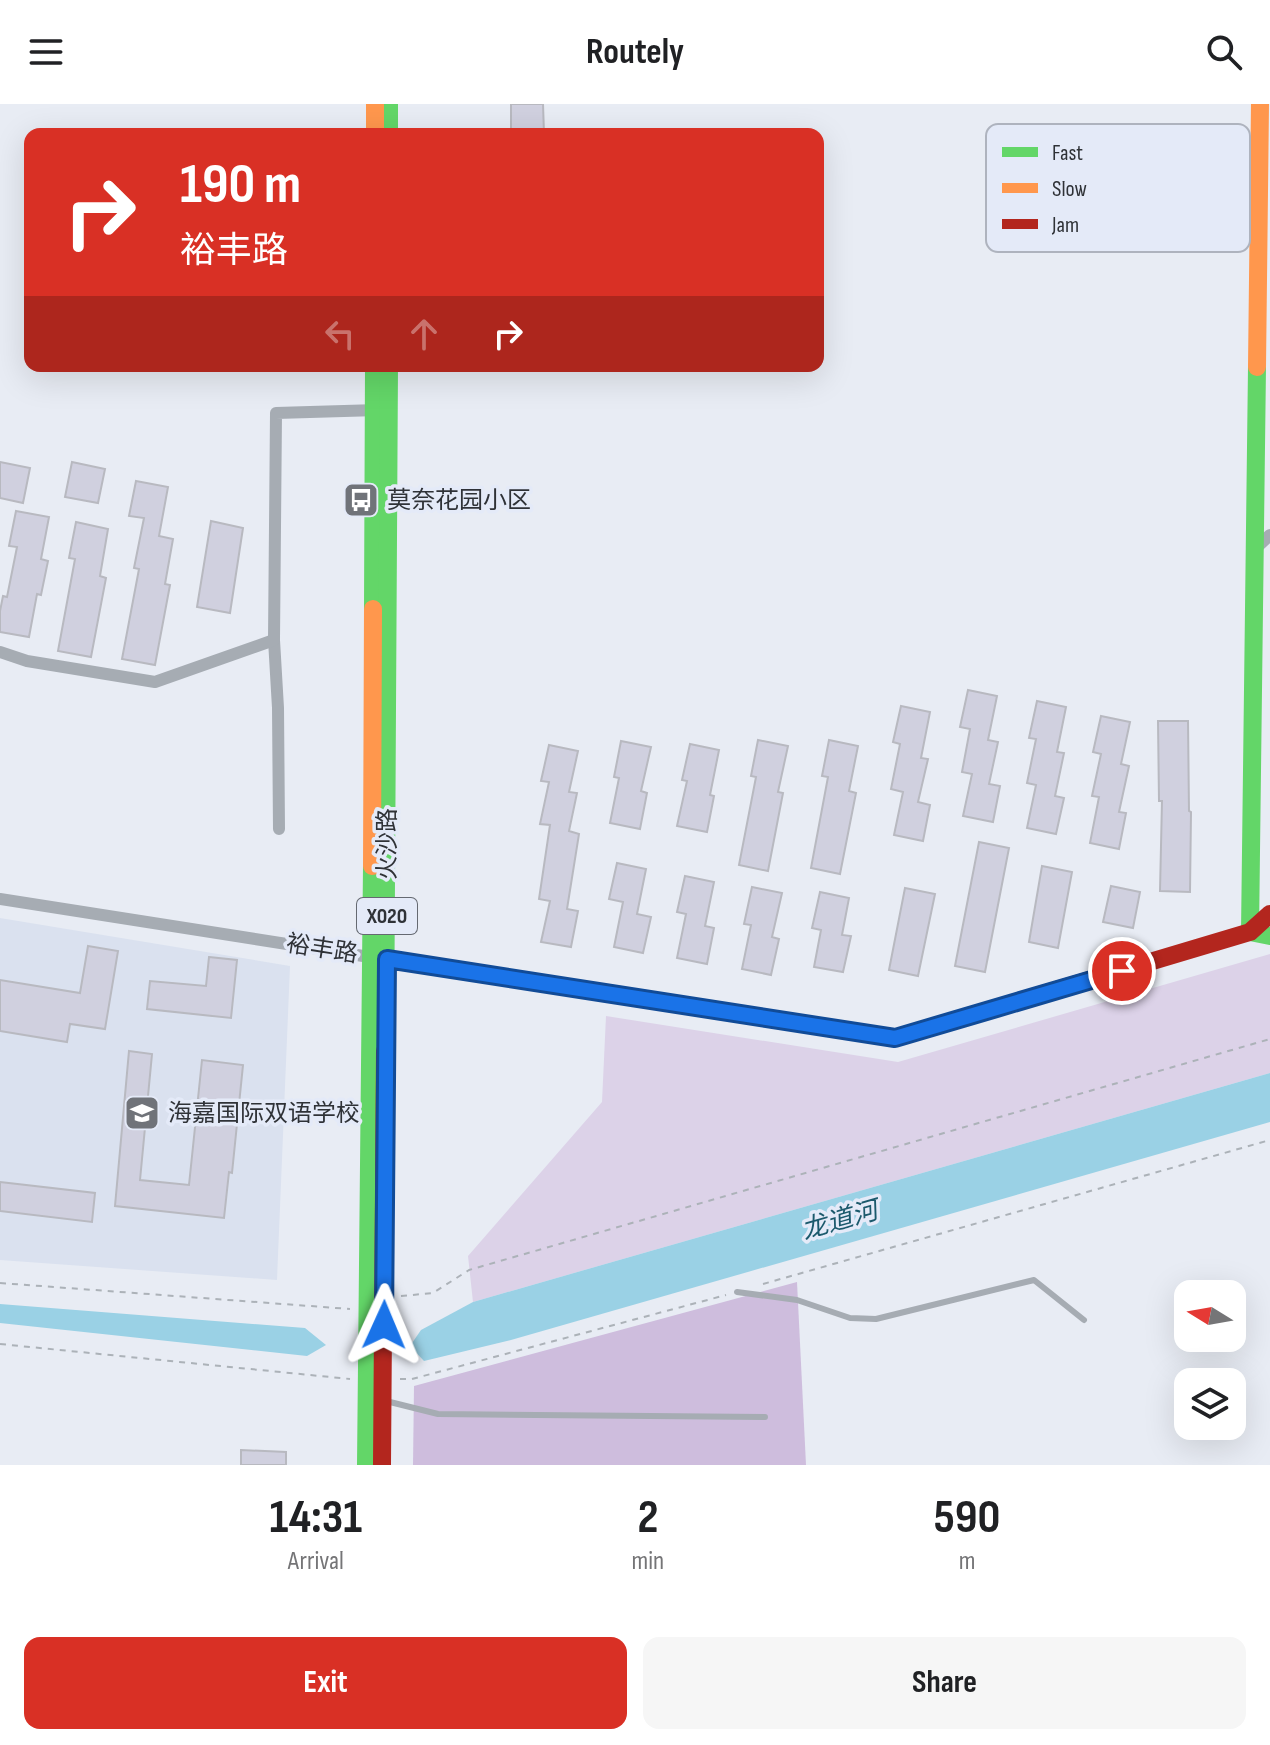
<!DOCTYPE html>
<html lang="en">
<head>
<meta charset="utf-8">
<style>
  body { margin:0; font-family:"Sofia Sans Condensed","Noto Sans SC",sans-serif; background:#f6f6f6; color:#202124; height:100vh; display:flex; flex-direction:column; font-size:30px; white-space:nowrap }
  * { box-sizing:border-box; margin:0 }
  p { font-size:26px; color:#757577 }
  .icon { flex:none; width:44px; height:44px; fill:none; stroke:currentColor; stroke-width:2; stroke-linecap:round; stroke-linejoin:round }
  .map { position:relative; height:1361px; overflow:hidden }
  .sheet { display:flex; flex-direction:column; background:#fff; flex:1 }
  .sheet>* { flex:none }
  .banner { position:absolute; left:24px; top:24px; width:800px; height:244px; border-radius:16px; box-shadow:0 8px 32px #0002; background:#d93025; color:#fff; overflow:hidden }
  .needle { width:52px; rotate:281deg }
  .controls { position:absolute; left:1174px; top:1176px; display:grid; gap:16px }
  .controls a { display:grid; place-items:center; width:72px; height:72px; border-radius:16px; background:#fff; box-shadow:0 8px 32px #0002; font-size:40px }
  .pin { position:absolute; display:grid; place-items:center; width:68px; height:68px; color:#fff; margin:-34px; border:4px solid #fff; border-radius:50%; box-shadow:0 2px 8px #0007 }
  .me { position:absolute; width:88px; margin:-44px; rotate:1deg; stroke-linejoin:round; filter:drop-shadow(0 0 6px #0008) }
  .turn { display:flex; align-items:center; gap:28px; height:168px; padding:0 24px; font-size:36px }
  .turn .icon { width:104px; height:104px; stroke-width:2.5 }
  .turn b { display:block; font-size:56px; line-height:68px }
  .lanes { display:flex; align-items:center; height:76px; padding:0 24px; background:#0003; justify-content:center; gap:40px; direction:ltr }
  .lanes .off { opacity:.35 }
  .eta { display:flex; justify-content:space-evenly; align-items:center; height:136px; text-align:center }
  .eta b { font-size:48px; font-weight:700; line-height:56px }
  .primary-button { display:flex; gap:16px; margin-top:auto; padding:16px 24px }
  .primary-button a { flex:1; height:92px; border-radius:16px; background:#d93025; color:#fff; font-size:32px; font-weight:700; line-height:92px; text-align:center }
  .primary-button a+a { background:#f6f6f6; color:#202124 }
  header { display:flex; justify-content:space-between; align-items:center; height:104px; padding:0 24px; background:#fff; font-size:36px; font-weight:700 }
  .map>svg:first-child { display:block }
</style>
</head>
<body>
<header><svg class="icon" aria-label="menu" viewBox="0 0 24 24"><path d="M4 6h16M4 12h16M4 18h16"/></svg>Routely<svg class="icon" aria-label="search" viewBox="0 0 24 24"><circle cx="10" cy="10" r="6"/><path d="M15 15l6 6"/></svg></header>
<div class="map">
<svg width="1270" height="1361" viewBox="0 0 1270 1361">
  <rect width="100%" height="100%" fill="#e8ecf4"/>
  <!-- built -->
  <polygon fill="#dae1ef" points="0,814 290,862 277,1176 0,1156"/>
  <!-- green -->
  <polygon fill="#dcd2e8" points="1270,850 1270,969 473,1198 468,1152 602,998 606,912 898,958"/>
  <!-- forest -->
  <polygon fill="#cebddd" points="797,1178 806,1361 413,1361 414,1282"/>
  <!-- water -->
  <g fill="#9ad1e5">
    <polygon points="1270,969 1270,1018 511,1236 424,1257 410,1242 421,1226 473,1198"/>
    <polygon points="0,1200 305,1224 326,1241 307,1252 0,1219"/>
  </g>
  <!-- building -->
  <g fill="#d0d0df" stroke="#b8b9c0" stroke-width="2">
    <polygon points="511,0 543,0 544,30 511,30"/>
    <polygon points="0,358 30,364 23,399 0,394"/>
    <polygon points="72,358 105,365 98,399 65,393"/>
    <polygon points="136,377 168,383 159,432 173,435 165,480 170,481 155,561 122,555 139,465 134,464 144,414 129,412"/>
    <polygon points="16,407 49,413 41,455 48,457 41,491 37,490 29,533 0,528 0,507 3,492 7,493 17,443 9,442"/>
    <polygon points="211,417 243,424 230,509 197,503"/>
    <polygon points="76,418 108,425 100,472 106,474 91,553 58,547 75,455 69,454"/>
    <polygon points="968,586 997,592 988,636 998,638 989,680 1000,682 993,718 963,712 972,670 962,668 970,625 960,623"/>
    <polygon points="1037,597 1066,603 1057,648 1064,649 1055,692 1064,694 1056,730 1027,724 1036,681 1027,679 1036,635 1029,634"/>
    <polygon points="901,602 930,608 921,654 928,655 918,698 930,701 923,737 894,731 903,688 891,685 900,640 893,638"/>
    <polygon points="1101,612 1130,618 1121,660 1129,662 1119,708 1126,709 1119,745 1090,739 1099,693 1092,692 1101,650 1093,648"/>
    <polygon points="1158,617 1188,617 1189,707 1191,708 1190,788 1160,787 1162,697 1159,697"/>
    <polygon points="758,636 788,642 778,688 783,689 768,767 739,761 756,673 751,672"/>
    <polygon points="829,636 858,642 849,687 856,689 840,770 811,764 828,673 822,672"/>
    <polygon points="621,637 651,643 641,687 647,689 640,725 610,719 619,674 614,673"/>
    <polygon points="690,640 719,646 710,691 714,692 707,728 677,722 687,677 682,676"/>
    <polygon points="549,641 578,647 569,688 577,689 569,727 579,730 567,805 578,807 571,843 541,838 550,797 539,795 550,721 540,720 549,678 541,677"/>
    <polygon points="979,738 1009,744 985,868 955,862"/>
    <polygon points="617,759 646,765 637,810 651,813 643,849 614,843 623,798 609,795"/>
    <polygon points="1042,762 1072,768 1058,844 1029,838"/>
    <polygon points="685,772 714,778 705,822 714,824 707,860 677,854 686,810 677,808"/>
    <polygon points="1111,782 1140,788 1133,824 1103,818"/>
    <polygon points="752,783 782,789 772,833 779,835 771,871 742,865 751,821 744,820"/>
    <polygon points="905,784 935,790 918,872 889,866"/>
    <polygon points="820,788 849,794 842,831 851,832 843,868 814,863 821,826 812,824"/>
    <polygon points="88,842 118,847 105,925 70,920 67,938 0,927 0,876 80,889"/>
    <polygon points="209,853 237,856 231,914 147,905 150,877 206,882"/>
    <polygon points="129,947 152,950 140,1076 189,1081 202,956 243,961 232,1069 229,1068 224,1114 115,1102"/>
    <polygon points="0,1078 95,1089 92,1118 0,1107"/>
    <polygon points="241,1346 286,1348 286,1361 241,1361"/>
  </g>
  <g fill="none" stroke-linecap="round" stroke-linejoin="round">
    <!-- path -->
    <g stroke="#acb2b8" stroke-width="2" stroke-dasharray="6 6" stroke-linecap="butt">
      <polyline points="0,1179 350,1205"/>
      <polyline points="763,1180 1270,1036"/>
      <polyline points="401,1192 433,1189 469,1166 1270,935"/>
      <polyline points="0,1240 350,1275"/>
      <polyline points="400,1275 412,1275 726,1191"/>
    </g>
    <!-- lane -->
    <g stroke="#a6acb3" stroke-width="6">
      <polyline points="737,1188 797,1196 850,1214 876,1215 1034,1176 1084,1216"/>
      <polyline points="386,1297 438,1310 765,1313"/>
    </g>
    <!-- street -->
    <g stroke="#a6acb3" stroke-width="12">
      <polyline points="1256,444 1270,431"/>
      <polyline points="274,536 278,604 279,725"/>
      <polyline points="0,548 27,557 155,578 274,536 276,309 378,306"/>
      <polyline points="0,795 376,854"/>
    </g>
    <!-- fast -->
    <g stroke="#63d668" stroke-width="18">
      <polyline points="389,0 389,30"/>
      <polyline points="373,505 374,262"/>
      <polyline points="1250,828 1257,263"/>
      <polyline points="1250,828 1270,832"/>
      <polyline points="387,855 895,934 1019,897"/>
      <polyline points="385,947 389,262"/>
      <polyline points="366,1361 372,762"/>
    </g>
    <!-- slow -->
    <g stroke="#ff974d" stroke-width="18">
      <polyline points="375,0 375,30"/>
      <polyline points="1257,263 1260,0"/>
      <polyline points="372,762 373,505"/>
    </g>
    <!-- jam -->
    <g stroke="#b3261e" stroke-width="18">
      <polyline points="1019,897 1250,828 1270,810"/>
      <polyline points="382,1361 385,947"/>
    </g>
  </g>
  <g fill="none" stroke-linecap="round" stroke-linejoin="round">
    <defs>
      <polyline id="route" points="384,1221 387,855 895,934 1122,867"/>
    </defs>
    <!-- route casing -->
    <use href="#route" stroke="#114b97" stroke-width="20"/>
    <!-- route -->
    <use href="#route" stroke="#1a73e8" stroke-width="14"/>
  </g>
  <!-- icons -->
  <defs>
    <symbol id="bus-square" viewBox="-11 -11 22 22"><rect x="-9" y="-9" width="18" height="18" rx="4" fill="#707379" stroke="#e4eaf8"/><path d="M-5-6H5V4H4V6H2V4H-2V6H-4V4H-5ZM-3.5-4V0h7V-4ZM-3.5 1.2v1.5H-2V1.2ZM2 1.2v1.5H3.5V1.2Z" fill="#fff"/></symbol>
    <symbol id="school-square" viewBox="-11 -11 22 22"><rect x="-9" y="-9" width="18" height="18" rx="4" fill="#707379" stroke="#e4eaf8"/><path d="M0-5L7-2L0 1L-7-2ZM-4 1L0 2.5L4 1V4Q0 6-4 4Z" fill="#fff"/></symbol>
  </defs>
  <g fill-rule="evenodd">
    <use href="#bus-square" x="341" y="376" width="40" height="40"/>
    <use href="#school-square" x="122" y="989" width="40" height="40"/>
  </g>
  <g text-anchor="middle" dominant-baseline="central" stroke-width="7" stroke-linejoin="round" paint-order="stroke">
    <!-- shield labels -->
    <rect fill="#e4eaf8" stroke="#656971" stroke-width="2" x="357" y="794" width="60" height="36" rx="6"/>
    <g font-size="22" font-weight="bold" fill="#2f3237">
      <text x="387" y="812">X020</text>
    </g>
    <!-- poi labels -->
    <g font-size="24" fill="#2f3237" stroke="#e4eaf8" text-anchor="start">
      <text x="387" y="396">莫奈花园小区</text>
      <text x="168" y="1009">海嘉国际双语学校</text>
    </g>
    <!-- street labels -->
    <g font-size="24" fill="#2f3237" stroke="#e4eaf8">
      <text transform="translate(387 740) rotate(-90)">火沙路</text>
      <text transform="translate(322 845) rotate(9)">裕丰路</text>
    </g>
    <!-- water labels -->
    <g font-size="26" font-style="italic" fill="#1b596c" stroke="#e4eaf8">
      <text transform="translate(840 1117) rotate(-16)">龙道河</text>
    </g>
  </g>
  <!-- legend -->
  <rect x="986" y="20" width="264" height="128" rx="12" fill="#e4eaf8" stroke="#aeb3be" stroke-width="2"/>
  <rect x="1002" y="43" width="36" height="10" fill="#63d668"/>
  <rect x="1002" y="79" width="36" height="10" fill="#ff974d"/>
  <rect x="1002" y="115" width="36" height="10" fill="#b3261e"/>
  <g font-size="22" fill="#2f3237">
    <text x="1052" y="56">Fast</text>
    <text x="1052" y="92">Slow</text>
    <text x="1052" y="128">Jam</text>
  </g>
</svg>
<div class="controls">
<a><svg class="needle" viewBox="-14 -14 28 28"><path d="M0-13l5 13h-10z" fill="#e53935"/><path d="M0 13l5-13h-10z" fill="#757577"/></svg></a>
<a><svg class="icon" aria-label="layers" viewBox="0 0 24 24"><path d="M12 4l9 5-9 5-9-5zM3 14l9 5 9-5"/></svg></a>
</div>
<div class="pin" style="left:1122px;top:867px;background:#d93025"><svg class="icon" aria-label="arrive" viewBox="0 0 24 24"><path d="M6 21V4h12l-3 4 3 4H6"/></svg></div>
<svg class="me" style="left:384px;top:1221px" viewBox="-20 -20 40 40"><path d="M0-17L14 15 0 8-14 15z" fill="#1a73e8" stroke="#fff" stroke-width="4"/></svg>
<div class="banner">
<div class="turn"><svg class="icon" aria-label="right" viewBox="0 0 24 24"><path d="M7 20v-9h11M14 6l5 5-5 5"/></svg><div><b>190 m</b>裕丰路</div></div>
<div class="lanes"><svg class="icon off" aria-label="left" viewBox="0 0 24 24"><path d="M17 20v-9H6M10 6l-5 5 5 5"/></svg><svg class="icon off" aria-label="ahead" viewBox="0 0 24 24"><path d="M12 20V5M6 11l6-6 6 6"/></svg><svg class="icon" aria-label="right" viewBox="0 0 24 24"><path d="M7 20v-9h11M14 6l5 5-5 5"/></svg></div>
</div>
</div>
<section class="sheet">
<div class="eta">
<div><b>14:31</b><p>Arrival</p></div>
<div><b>2</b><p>min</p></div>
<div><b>590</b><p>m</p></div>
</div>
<div class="primary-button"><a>Exit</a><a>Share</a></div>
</section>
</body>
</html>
